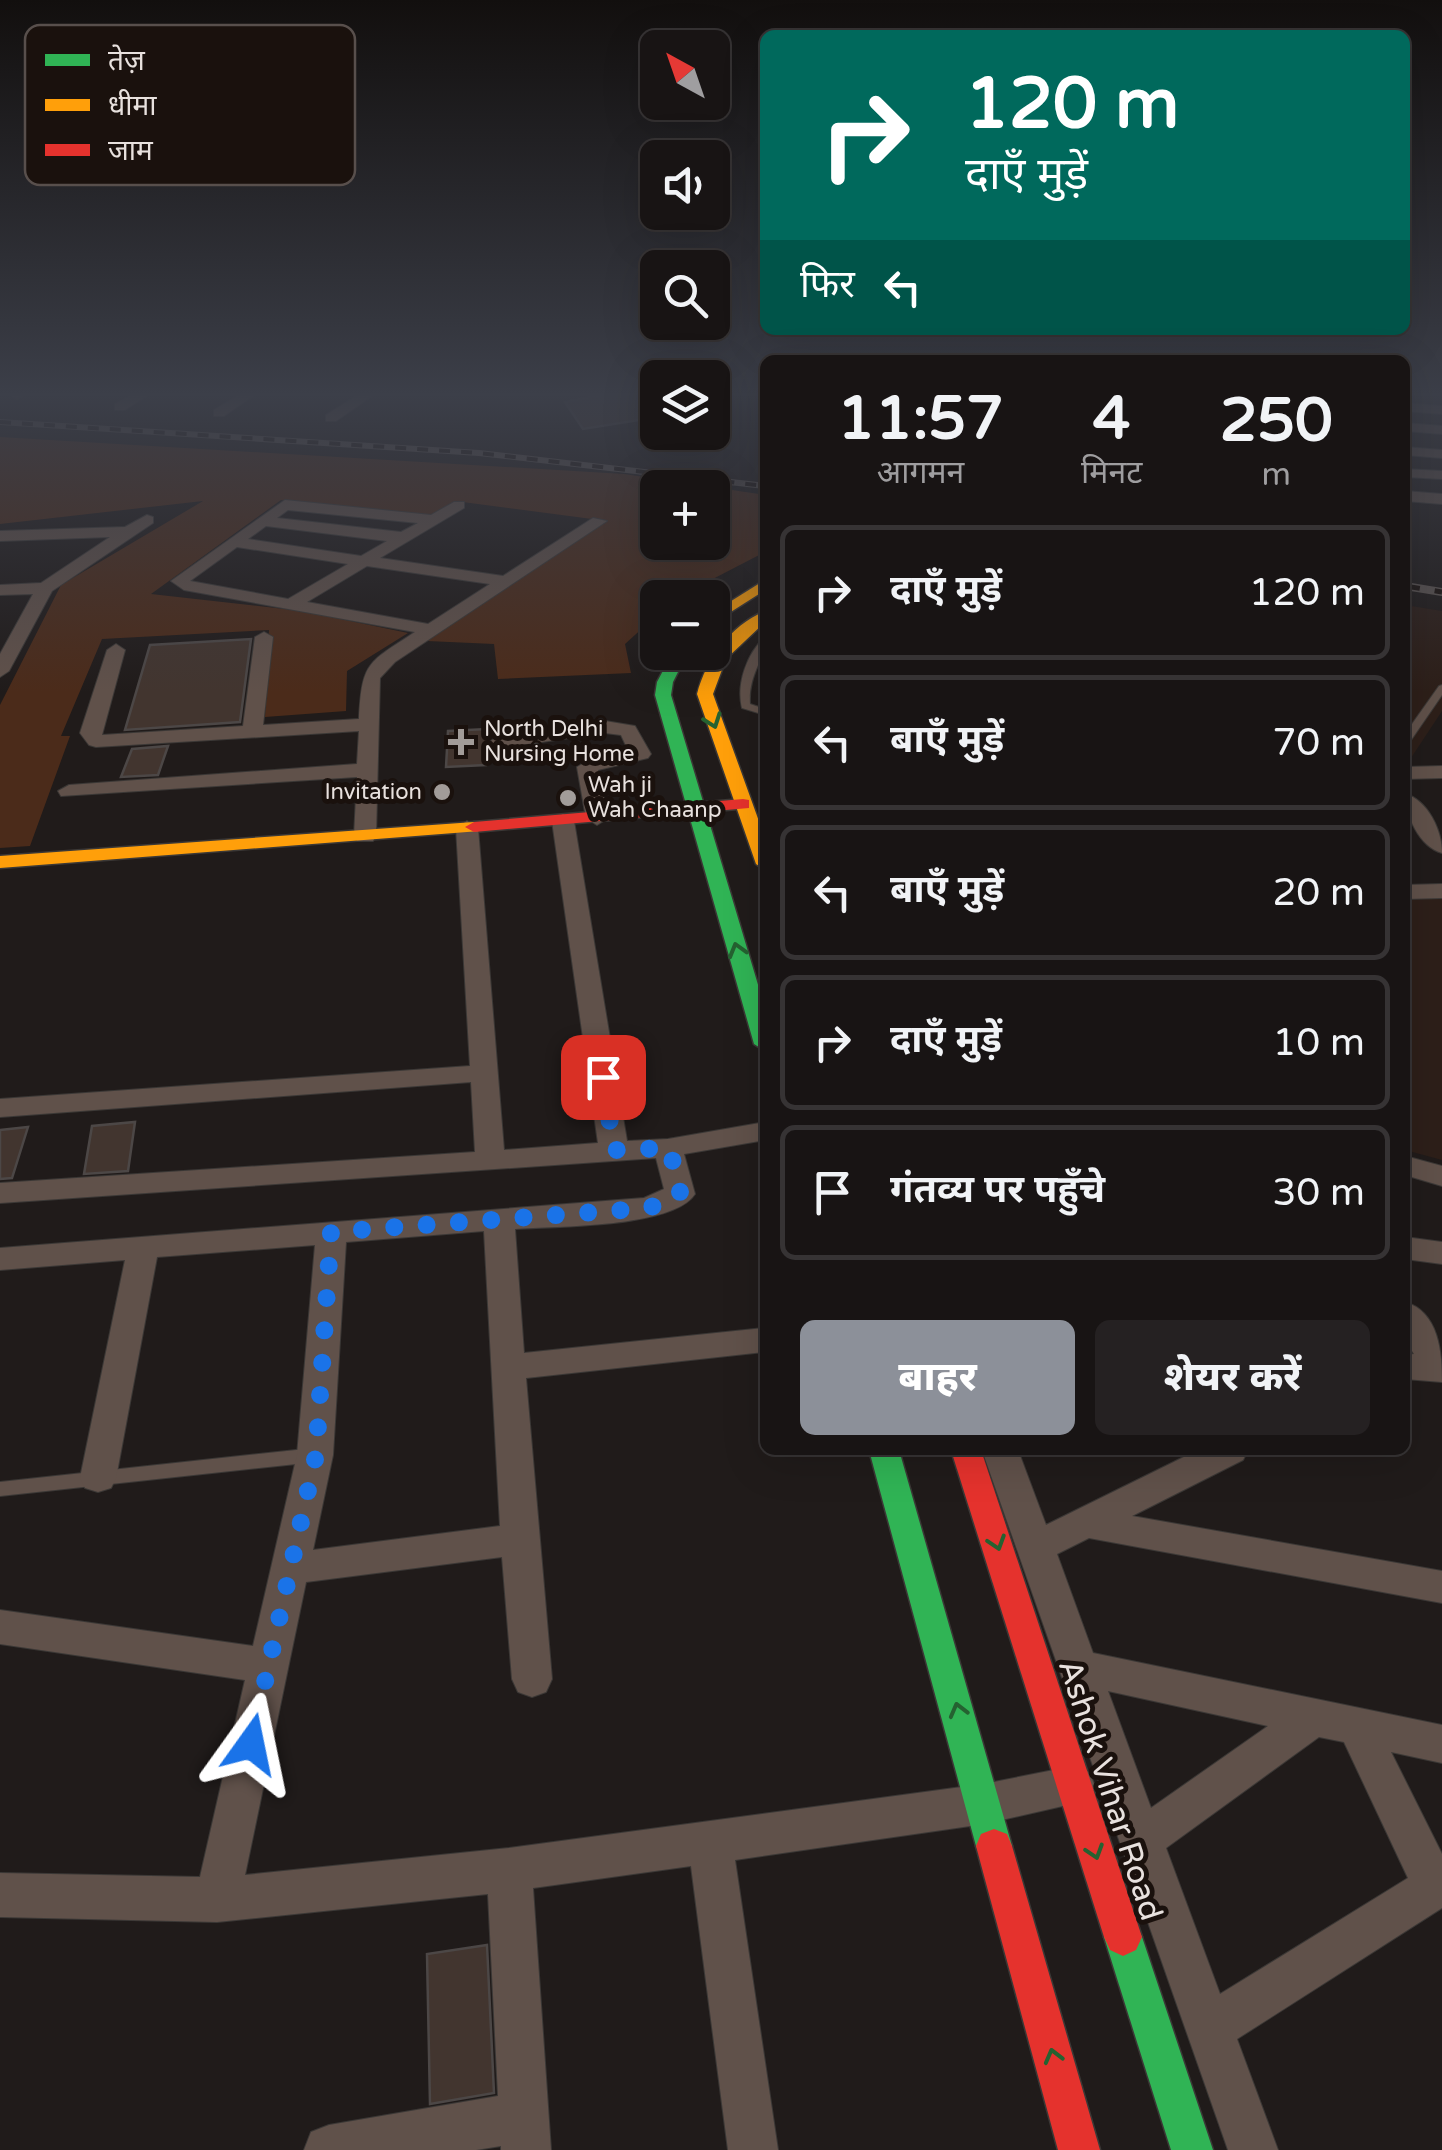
<!DOCTYPE html>
<html lang="hi">
<head>
<meta charset="utf-8">
<style>
  body { margin:0; font-family:"Varela Round","Noto Sans Devanagari",sans-serif; background:#252122; color:#f1f3f6; height:100vh; display:flex; flex-direction:column; font-size:38px; white-space:nowrap }
  * { box-sizing:border-box; margin:0 }
  p { font-size:32px; color:#9f9ea0 }
  .icon { flex:none; width:55px; height:55px; fill:none; stroke:currentColor; stroke-width:2; stroke-linecap:round; stroke-linejoin:round }
  .map { position:relative; flex:1; overflow:hidden }
  .details { position:absolute; left:760px; top:355px; width:650px; height:1100px; display:flex; flex-direction:column; background:#181414; border-radius:15px; box-shadow:0 10px 40px #0002,0 0 0 2px #363334 }
  .details>* { flex:none }
  .guide { position:absolute; left:760px; top:30px; width:650px; height:305px; border-radius:15px; box-shadow:0 10px 40px #0002,0 0 0 2px #363334; background:#00695c; color:#fff; overflow:hidden }
  .needle { width:65px; rotate:320deg }
  .controls { position:absolute; left:640px; top:30px; display:grid; gap:20px }
  .controls a { display:grid; place-items:center; width:90px; height:90px; border-radius:15px; background:#181414; box-shadow:0 10px 40px #0002,0 0 0 2px #363334; font-size:50px }
  .pin { position:absolute; display:grid; place-items:center; width:85px; height:85px; color:#fff; margin:-42px; border-radius:20px; box-shadow:0 5px 15px #0006 }
  .me { position:absolute; width:110px; margin:-55px; rotate:12deg; stroke-linejoin:round; filter:drop-shadow(0 0 8px #0008) }
  .turn { display:flex; align-items:center; gap:35px; height:210px; padding:0 40px; font-size:45px }
  .turn .icon { width:130px; height:130px; stroke-width:2.5 }
  .turn b { display:block; font-size:70px; line-height:85px }
  .then { display:flex; align-items:center; height:95px; padding:0 40px; background:#0003; gap:20px; font-size:38px }
  .eta { display:flex; justify-content:space-evenly; align-items:center; height:170px; text-align:center }
  .eta b { font-size:60px; font-weight:800; line-height:70px }
  .action { display:flex; gap:20px; margin-top:auto; padding:20px 40px }
  .action a { flex:1; height:115px; border-radius:15px; background:#8c9099; color:#fff; font-size:40px; font-weight:800; line-height:115px; text-align:center }
  .action a+a { background:#252122; color:#f1f3f6 }
  ul { padding:0; list-style:none }
  li { display:flex; align-items:center; gap:30px; height:135px; margin:0 20px 15px; padding:0 20px; border:5px solid #363334; border-radius:15px }
  li div { flex:1 }
  li b { display:block; font-size:38px }
  li em { font-style:normal }
  .map>svg:first-child { display:block }
</style>
</head>
<body>
<div class="map">
<svg width="1442" height="2150" viewBox="0 0 1442 2150">
  <rect width="100%" height="100%" fill="#201b1a"/>
  <!-- built -->
  <g fill="#2d1f19">
    <polygon points="1405,605 1442,611 1442,711 1409,761 1405,761"/>
    <polygon points="1442,898 1442,1160 1405,1150 1405,899"/>
  </g>
  <!-- green -->
  <path fill="#4b2b1a" fill-rule="evenodd" d="M0,437L624,474L765,495V552L678,597L658,598L657,615L625,644L631,673L498,679L494,644L405,640L592,519L455,501L432,516L281,500L151,594L302,611L408,633L347,671L346,711L265,717L269,630L102,639L61,736H70L30,846L0,848V705L61,585L203,501L0,524ZM658,488H712V542H658Z"/>
  <!-- building -->
  <g fill="#42352f" stroke="#4c4746" stroke-width="2.5">
    <polygon points="616,392 658,398 658,417 583,429 565,402"/>
    <polygon points="251,639 240,722 125,730 150,645"/>
    <polygon points="487,729 486,765 446,767 448,731"/>
    <polygon points="168,746 158,775 121,777 132,749"/>
    <polygon points="135,1122 128,1171 84,1174 92,1126"/>
    <polygon points="28,1127 12,1178 0,1179 0,1130"/>
    <polygon points="487,1945 494,2093 430,2104 427,1954"/>
  </g>
  <g fill="none" stroke-linecap="round" stroke-linejoin="round">
    <defs>
      <g id="lane">
        <path d="M765,637C765,661 748,674 750,704L765,709V715L742,708C736,684 747,653 765,637Z"/>
        <polygon points="1442,685 1442,695 1409,743 1405,744 1405,734 1439,686"/>
        <polygon points="315,1448 321,1450 324,1455 321,1460 315,1462 0,1496 0,1482"/>
      </g>
      <g id="street">
        <polygon points="14,391 31,391 17,399 10,395"/>
        <polygon points="138,391 154,391 125,410 115,410 115,404"/>
        <polygon points="245,391 260,391 224,416 214,416 214,410"/>
        <polygon points="364,391 379,391 336,421 326,421 326,415"/>
        <polygon points="1405,403 1442,406 1442,414 1405,411"/>
        <polygon points="1405,423 1442,426 1442,434 1405,431"/>
        <polygon points="1405,447 1442,450 1442,458 1405,455"/>
        <polygon points="1405,469 1442,471 1442,479 1405,477"/>
        <polygon points="1405,491 1442,494 1442,504 1405,501"/>
        <path d="M285,500L431,515L454,502H464V508L380,558L503,576L593,518L607,521L395,662L380,678L376,836L373,841H357L354,836L357,777L61,796L58,791L69,785L357,764L359,731L96,747L89,745L80,733L107,650L116,644L125,650L102,735L243,726L255,637L264,632L273,637L263,725L359,719C362,661 368,663 415,632L184,590L171,581ZM288,510L418,523L401,532L277,518ZM266,526L387,541L361,556L248,539ZM237,547L348,564L288,599L190,581ZM367,566L490,584L428,624L307,602Z"/>
        <polygon points="147,515 153,517 153,523 52,591 9,671 0,677 0,654 33,594 0,595 0,585 41,583 110,537 0,541 0,531 125,527"/>
        <polygon points="605,721 635,726 651,754 648,758 598,770 608,818 597,825 586,818 577,767 596,756 628,750 621,735 605,733 499,748 489,742 499,736"/>
        <polygon points="1442,766 1442,778 1405,779 1405,767"/>
        <path d="M1405,794C1428,800 1442,831 1442,853C1419,847 1405,814 1405,794Z"/>
        <path d="M563,814L574,821L627,1141L668,1139L765,1122V1140L684,1154L695,1194C673,1228 555,1226 515,1229L524,1353L765,1328V1352L526,1378L552,1679L546,1692L532,1697L518,1692L512,1679L502,1557L306,1582L245,1875L509,1848L984,1784L1074,1766L1089,1772L1095,1786L1089,1800L984,1824L735,1860L778,2150H728L691,1866L533,1888L551,2150H501V2146L476,2150H304L311,2132L329,2125L498,2096L488,1894L217,1922L0,1917V1873L200,1877L245,1680L0,1644V1610L253,1646L297,1455L315,1245L157,1257L116,1478L111,1488L98,1492L85,1488L80,1478L125,1260L0,1270V1248L644,1198L664,1189L656,1158L0,1203V1183L475,1152L471,1082L0,1117V1099L470,1066L456,828L467,821L478,828L504,1150L598,1143L552,821ZM484,1231L500,1526L313,1550L333,1455L346,1242Z"/>
        <polygon points="1442,884 1442,898 1405,899 1405,885"/>
        <polygon points="1405,1156 1442,1166 1442,1186 1405,1175"/>
        <polygon points="1405,1237 1442,1242 1442,1264 1405,1259"/>
        <path d="M1405,1302C1439,1312 1442,1353 1442,1382L1405,1379V1355L1414,1354L1405,1340Z"/>
        <path d="M982,1450H1018L1046,1525L1198,1450H1248L1243,1460L1132,1516L1442,1571V1603L1089,1538L1057,1554L1093,1653L1442,1725V1763L1391,1752L1442,1854V1908L1237,2039L1278,2150H1228ZM1108,1691L1268,1726L1151,1808ZM1319,1737L1344,1742L1408,1878L1220,1994L1166,1848Z"/>
      </g>
      <g id="fast">
        <polygon points="673,652 688,652 673,682 671,695 765,1008 765,1051 754,1044 655,695 657,682"/>
        <polygon points="869,1450 899,1450 1012,1846 1007,1858 994,1863 981,1858 976,1846"/>
        <polygon points="1123,1918 1136,1924 1142,1937 1213,2150 1171,2150 1104,1937 1110,1924"/>
      </g>
      <g id="slow">
        <polygon points="765,580 765,590 712,624 712,613"/>
        <path d="M765,611V622L726,659L713,694L765,838V870L756,864L697,694C706,659 731,625 765,611Z"/>
        <polygon points="474,822 480,823 480,831 0,868 0,856"/>
      </g>
      <g id="jam">
        <polygon points="743,799 749,800 749,808 474,832 465,827 474,822"/>
        <polygon points="951,1450 981,1450 1142,1937 1136,1950 1123,1956 1110,1950 1104,1937"/>
        <polygon points="994,1829 1007,1834 1012,1846 1100,2150 1058,2150 976,1846 981,1834"/>
      </g>
    </defs>
    <!-- lane casing -->
    <use href="#lane" stroke="#3b3836" stroke-width="2"/>
    <!-- street casing -->
    <use href="#street" stroke="#3b3836" stroke-width="2"/>
    <!-- fast casing -->
    <use href="#fast" stroke="#3b3836" stroke-width="3"/>
    <!-- slow casing -->
    <use href="#slow" stroke="#3b3836" stroke-width="3"/>
    <!-- jam casing -->
    <use href="#jam" stroke="#3b3836" stroke-width="3"/>
    <!-- lane -->
    <use href="#lane" fill="#60514a" fill-rule="evenodd"/>
    <!-- street -->
    <use href="#street" fill="#60514a" fill-rule="evenodd"/>
    <!-- fast -->
    <use href="#fast" fill="#30b455" fill-rule="evenodd"/>
    <!-- slow -->
    <use href="#slow" fill="#ff9f0a" fill-rule="evenodd"/>
    <!-- jam -->
    <use href="#jam" fill="#e5322d" fill-rule="evenodd"/>
    <defs>
      <polyline id="rail-far1" points="0,422 479,453 765,486"/>
      <polyline id="rail" points="1405,586 1442,592"/>
    </defs>
    <!-- rail-far1 casing -->
    <use href="#rail-far1" stroke="#5c5451" stroke-width="6"/>
    <!-- rail casing -->
    <use href="#rail" stroke="#5c5451" stroke-width="8"/>
    <!-- rail-far1 -->
    <use href="#rail-far1" stroke="#1a110d" stroke-width="4" stroke-dasharray="11" stroke-linecap="butt"/>
    <!-- rail -->
    <use href="#rail" stroke="#1a110d" stroke-width="5" stroke-dasharray="15" stroke-linecap="butt"/>
  </g>
  <!-- one-way arrows -->
  <defs><path id="oneway-chevron" d="M-2-3.5L2.5 0L-2 3.5" fill="none" stroke-width="1.6" stroke-linecap="round" stroke-linejoin="round" transform="scale(2.5)"/></defs>
  <g stroke="#256231">
    <use href="#oneway-chevron" transform="translate(713 721) rotate(70)"/>
    <use href="#oneway-chevron" transform="translate(737 950) rotate(-106)"/>
    <use href="#oneway-chevron" transform="translate(997 1543) rotate(72)"/>
    <use href="#oneway-chevron" transform="translate(958 1710) rotate(-105)"/>
    <use href="#oneway-chevron" transform="translate(1095 1852) rotate(72)"/>
    <use href="#oneway-chevron" transform="translate(1053 2056) rotate(-105)"/>
  </g>
  <!-- sky -->
  <linearGradient id="sky" x2="0" y2="1"><stop stop-color="#120f0e"/><stop offset="0.57" stop-color="#3c3f49"/><stop offset="1" stop-color="#3c3f49" stop-opacity="0"/></linearGradient>
  <rect width="1442" height="692" fill="url(#sky)"/>
  <g fill="none" stroke-linecap="round" stroke-linejoin="round">
    <!-- route -->
    <polyline stroke="#1a73e8" stroke-width="18" stroke-dasharray="0 32.4" points="251,1744 316,1455 331,1232 649,1208 680,1194 680,1182 668,1148 614,1150 603,1077"/>
  </g>
  <!-- markers -->
  <g fill="#a29c99" stroke="#1a110d" stroke-width="4">
    <path d="M456 727h10v10h10v10h-10v10h-10v-10h-10v-10h10z"/>
    <circle cx="442" cy="792" r="10"/>
    <circle cx="568" cy="798" r="10"/>
  </g>
  <g text-anchor="middle" dominant-baseline="central" stroke-width="10" stroke-linejoin="round" paint-order="stroke">
    <!-- far-poi labels -->
    <g font-size="22" fill="#e8e1de" stroke="#1a110d" text-anchor="start">
      <text x="484" y="729">North Delhi<tspan x="484" dy="25">Nursing Home</tspan></text>
      <text x="588" y="785">Wah ji<tspan x="588" dy="25">Wah Chaanp</tspan></text>
      <text x="422" y="792" text-anchor="end">Invitation</text>
    </g>
    <!-- near-street labels -->
    <g font-size="32" fill="#e8e1de" stroke="#1a110d">
      <text transform="translate(1110 1790) rotate(72)">Ashok Vihar Road</text>
    </g>
  </g>
  <!-- legend -->
  <rect x="25" y="25" width="330" height="160" rx="15" fill="#1a110d" stroke="#584f4c" stroke-width="2.5"/>
  <rect x="45" y="54" width="45" height="12" fill="#30b455"/>
  <rect x="45" y="99" width="45" height="12" fill="#ff9f0a"/>
  <rect x="45" y="144" width="45" height="12" fill="#e5322d"/>
  <g font-size="28" fill="#e8e1de">
    <text x="108" y="70">तेज़</text>
    <text x="108" y="115">धीमा</text>
    <text x="108" y="160">जाम</text>
  </g>
</svg>
<div class="controls">
<a><svg class="needle" viewBox="-14 -14 28 28"><path d="M0-13l5 13h-10z" fill="#e53935"/><path d="M0 13l5-13h-10z" fill="#9f9ea0"/></svg></a>
<a><svg class="icon" aria-label="sound" viewBox="0 0 24 24"><path d="M4 9h4l5-4v14l-5-4H4zM17 9q2 3 0 6"/></svg></a>
<a><svg class="icon" aria-label="search" viewBox="0 0 24 24"><circle cx="10" cy="10" r="6"/><path d="M15 15l6 6"/></svg></a>
<a><svg class="icon" aria-label="layers" viewBox="0 0 24 24"><path d="M12 4l9 5-9 5-9-5zM3 14l9 5 9-5"/></svg></a>
<a>+</a>
<a>−</a>
</div>
<div class="pin" style="left:603px;top:1077px;background:#d93025"><svg class="icon" aria-label="arrive" viewBox="0 0 24 24"><path d="M6 21V4h12l-3 4 3 4H6"/></svg></div>
<svg class="me" style="left:251px;top:1744px" viewBox="-20 -20 40 40"><path d="M0-17L14 15 0 8-14 15z" fill="#1a73e8" stroke="#fff" stroke-width="4"/></svg>
<div class="guide">
<div class="turn"><svg class="icon" aria-label="right" viewBox="0 0 24 24"><path d="M7 20v-9h11M14 6l5 5-5 5"/></svg><div><b>120 m</b>दाएँ मुड़ें</div></div>
<div class="then">फिर<svg class="icon" aria-label="left" viewBox="0 0 24 24"><path d="M17 20v-9H6M10 6l-5 5 5 5"/></svg></div>
</div>
<section class="details">
<div class="eta">
<div><b>11:57</b><p>आगमन</p></div>
<div><b>4</b><p>मिनट</p></div>
<div><b>250</b><p>m</p></div>
</div>
<ul>
<li><svg class="icon" aria-label="right" viewBox="0 0 24 24"><path d="M7 20v-9h11M14 6l5 5-5 5"/></svg><div><b>दाएँ मुड़ें</b></div><em>120 m</em></li>
<li><svg class="icon" aria-label="left" viewBox="0 0 24 24"><path d="M17 20v-9H6M10 6l-5 5 5 5"/></svg><div><b>बाएँ मुड़ें</b></div><em>70 m</em></li>
<li><svg class="icon" aria-label="left" viewBox="0 0 24 24"><path d="M17 20v-9H6M10 6l-5 5 5 5"/></svg><div><b>बाएँ मुड़ें</b></div><em>20 m</em></li>
<li><svg class="icon" aria-label="right" viewBox="0 0 24 24"><path d="M7 20v-9h11M14 6l5 5-5 5"/></svg><div><b>दाएँ मुड़ें</b></div><em>10 m</em></li>
<li><svg class="icon" aria-label="arrive" viewBox="0 0 24 24"><path d="M6 21V4h12l-3 4 3 4H6"/></svg><div><b>गंतव्य पर पहुँचे</b></div><em>30 m</em></li>
</ul>
<div class="action"><a>बाहर</a><a>शेयर करें</a></div>
</section>
</div>
</body>
</html>
